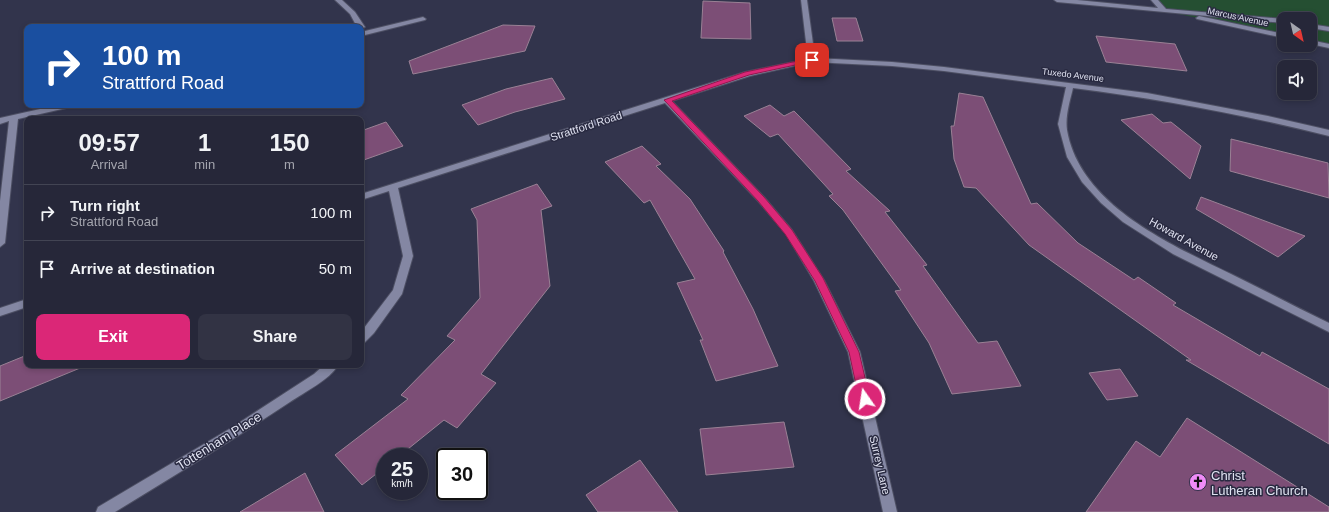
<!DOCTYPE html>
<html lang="en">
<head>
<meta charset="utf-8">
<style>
  body { margin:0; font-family:Arial,sans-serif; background:#323344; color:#f1f3f6; height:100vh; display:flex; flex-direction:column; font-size:15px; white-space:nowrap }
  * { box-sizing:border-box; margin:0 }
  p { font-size:13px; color:#a4a5ae }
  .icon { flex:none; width:22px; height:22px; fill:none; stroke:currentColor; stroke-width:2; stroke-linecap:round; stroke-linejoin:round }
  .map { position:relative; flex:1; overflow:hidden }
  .side { position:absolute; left:24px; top:116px; width:340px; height:252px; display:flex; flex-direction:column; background:#262739; border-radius:8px; box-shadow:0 2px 6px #0003,0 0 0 1px #424453 }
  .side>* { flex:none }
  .guide { position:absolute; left:24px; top:24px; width:340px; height:84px; border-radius:8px; box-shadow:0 2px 6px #0003,0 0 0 1px #424453; background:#1a4fa0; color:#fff; overflow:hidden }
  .needle { width:26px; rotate:146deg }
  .tools { position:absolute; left:1277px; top:12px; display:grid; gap:8px }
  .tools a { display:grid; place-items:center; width:40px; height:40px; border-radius:8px; background:#262739; box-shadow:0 2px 6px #0003,0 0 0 1px #424453; font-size:20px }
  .speed { position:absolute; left:376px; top:448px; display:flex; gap:8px; font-size:20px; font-weight:700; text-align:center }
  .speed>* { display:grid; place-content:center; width:52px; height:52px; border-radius:50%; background:#262739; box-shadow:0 2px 6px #0003,0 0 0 1px #424453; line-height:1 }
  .speed small { font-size:10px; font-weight:400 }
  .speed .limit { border:2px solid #111; border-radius:6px; background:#fff; color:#111 }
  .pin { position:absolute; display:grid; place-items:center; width:34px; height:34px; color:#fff; margin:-17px; border-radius:8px; box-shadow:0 2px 6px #0006 }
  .me { position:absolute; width:44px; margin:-22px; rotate:347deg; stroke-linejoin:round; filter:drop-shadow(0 0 3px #0008) }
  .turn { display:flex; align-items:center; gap:14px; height:84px; padding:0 12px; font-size:18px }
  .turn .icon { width:52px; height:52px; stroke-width:2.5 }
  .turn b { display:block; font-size:28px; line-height:34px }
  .eta { display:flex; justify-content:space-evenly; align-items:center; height:68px; text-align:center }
  .eta b { font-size:24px; font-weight:800; line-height:28px }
  .cta { display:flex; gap:8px; margin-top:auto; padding:8px 12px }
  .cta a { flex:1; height:46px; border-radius:8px; background:#db2777; color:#fff; font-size:16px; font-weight:800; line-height:46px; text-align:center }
  .cta a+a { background:#323344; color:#f1f3f6 }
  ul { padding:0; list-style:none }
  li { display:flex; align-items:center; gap:12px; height:56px; padding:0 12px; border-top:1px solid #424453 }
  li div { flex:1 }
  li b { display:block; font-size:15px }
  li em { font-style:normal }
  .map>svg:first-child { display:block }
</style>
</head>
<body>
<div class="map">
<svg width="1329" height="512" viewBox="0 0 1329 512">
  <rect width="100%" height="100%" fill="#32344c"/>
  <!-- green -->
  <polygon fill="#254f32" points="1154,0 1329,0 1329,46 1310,42 1310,19 1284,19 1284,36 1164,11"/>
  <!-- building -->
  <g fill="#7c4e76" stroke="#9a8195">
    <polygon points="703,1 750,3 751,39 701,38"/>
    <polygon points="832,18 856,18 863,41 837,41"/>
    <polygon points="503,25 535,26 525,51 413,74 409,61"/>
    <polygon points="1096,36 1175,44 1187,71 1106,62"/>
    <polygon points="552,78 565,99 515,112 478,125 462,105 506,89"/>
    <polygon points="959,93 983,97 1031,204 1037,203 1078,243 1134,280 1138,277 1176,303 1173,305 1260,356 1262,352 1329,389 1329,444 1186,360 1191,360 1029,245 976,188 964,187 954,159 951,126 954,126"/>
    <polygon points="770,105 784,116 794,111 851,169 846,171 890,211 885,212 927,265 923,266 978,343 997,341 1021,386 952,394 929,343 895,291 901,290 843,210 829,196 833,194 778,134 770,137 744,116"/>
    <polygon points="1152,114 1163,123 1171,122 1201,146 1190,179 1121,120"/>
    <polygon points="386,122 403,146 361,161 361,131"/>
    <polygon points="1231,139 1328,163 1329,198 1230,171"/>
    <polygon points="642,146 661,164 656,166 690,199 724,251 723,252 753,309 778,366 716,381 700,340 703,340 677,283 695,279 650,200 644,203 605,162"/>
    <polygon points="537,184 552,206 541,210 550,286 481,374 496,383 457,428 444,420 398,457 385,457 385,467 362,485 335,455 408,399 401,395 455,340 447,336 480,298 477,220 471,209"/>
    <polygon points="1201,197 1305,236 1278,257 1196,209"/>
    <polygon points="27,355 27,365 85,366 0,401 0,366"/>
    <polygon points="1120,369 1138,396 1107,400 1089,373"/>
    <polygon points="1187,418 1329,507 1329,512 1086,512 1136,441 1160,457"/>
    <polygon points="784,422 794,467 706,475 700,429"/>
    <polygon points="640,460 678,512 598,512 586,495"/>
    <polygon points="305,473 324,512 240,512"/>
  </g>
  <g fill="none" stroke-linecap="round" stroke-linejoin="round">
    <defs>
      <g id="street">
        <polygon points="335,0 342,0 355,12 365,27 361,29 361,27 357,27 350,14"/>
        <path d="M801,0H807L815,58L892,62L944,67L1147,93L1268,116L1329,130V136C1245,115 1160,99 1073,88C1070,101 1065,116 1067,130C1080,205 1170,244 1231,274C1264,290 1296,307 1329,323V332L1173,254L1123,222L1101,203L1082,182L1067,157L1058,124L1066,87L944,71L892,66L812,62L750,76L672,101L764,197L792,230L824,280L860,352L897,512H883L848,352L814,281L786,234L758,201L665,103L398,188L413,256L402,294L374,333L365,342L361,343V332L393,290L403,256L389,191L361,200V194L745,72L808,59Z"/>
        <polygon points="423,17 426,19 425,20 361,36 361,32"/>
        <polygon points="58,105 72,105 71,107 18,119 5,243 0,247 0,201 9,121 0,124 0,118"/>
        <polygon points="27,299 27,307 0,316 0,308"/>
        <path d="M324,365H338C331,379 303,393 290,402C233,440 174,476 115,512H96L98,507L231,428L314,374Z"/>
      </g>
      <g id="secondary">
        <polygon points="1054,0 1077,0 1158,8 1151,0 1158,0 1166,9 1284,19 1284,23 1057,2"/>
        <polygon points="1199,16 1284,34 1284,38 1197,19 1196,18"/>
        <polygon points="1310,24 1329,27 1329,31 1310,28"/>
        <polygon points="1310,40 1329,44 1329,48 1310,44"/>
      </g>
    </defs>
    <!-- street casing -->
    <use href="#street" stroke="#4d4f63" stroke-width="2"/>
    <!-- secondary casing -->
    <use href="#secondary" stroke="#4d4f63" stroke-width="2"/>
    <!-- street -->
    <use href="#street" fill="#8487a3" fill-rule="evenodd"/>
    <!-- secondary -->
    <use href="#secondary" fill="#8487a3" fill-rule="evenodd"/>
  </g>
  <!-- route -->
  <polygon fill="#db2777" stroke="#8e194d" points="812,58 814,58 814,61 749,75 672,101 764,197 792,230 823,278 859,352 870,399 868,402 865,403 861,402 859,399 849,352 815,281 785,234 758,201 664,100 745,72"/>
  <!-- icons -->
  <defs>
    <symbol id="church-disc" viewBox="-11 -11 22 22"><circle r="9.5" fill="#ef8bf7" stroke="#292a41"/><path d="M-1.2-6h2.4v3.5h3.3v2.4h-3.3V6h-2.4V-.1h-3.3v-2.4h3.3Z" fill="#111"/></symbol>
  </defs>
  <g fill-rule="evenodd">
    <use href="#church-disc" x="1188" y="472" width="20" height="20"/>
  </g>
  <g text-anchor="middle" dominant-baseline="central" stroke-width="3" stroke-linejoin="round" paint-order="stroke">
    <!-- far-street labels -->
    <g font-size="9" fill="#e0e2f1" stroke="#292a41">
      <text transform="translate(1238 17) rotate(12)">Marcus Avenue</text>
      <text transform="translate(1073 75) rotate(7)">Tuxedo Avenue</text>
    </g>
    <!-- street labels -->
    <g font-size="11" fill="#e0e2f1" stroke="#292a41">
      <text transform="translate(586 126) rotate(-18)">Strattford Road</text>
      <text transform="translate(1184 239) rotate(29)">Howard Avenue</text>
      <text transform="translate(880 465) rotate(77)">Surrey Lane</text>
    </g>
    <!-- near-street labels -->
    <g font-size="13" fill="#e0e2f1" stroke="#292a41">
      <text transform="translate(219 441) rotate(-32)">Tottenham Place</text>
    </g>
    <!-- near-poi labels -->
    <g font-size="13" fill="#e0e2f1" stroke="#292a41" text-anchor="start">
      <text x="1211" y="475">Christ<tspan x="1211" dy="15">Lutheran Church</tspan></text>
    </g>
  </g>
</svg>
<div class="tools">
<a><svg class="needle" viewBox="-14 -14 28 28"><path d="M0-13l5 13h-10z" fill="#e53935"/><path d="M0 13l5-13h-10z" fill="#a4a5ae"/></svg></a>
<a><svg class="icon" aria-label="sound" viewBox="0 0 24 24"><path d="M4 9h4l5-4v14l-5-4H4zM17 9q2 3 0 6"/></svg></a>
</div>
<div class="speed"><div>25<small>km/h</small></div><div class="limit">30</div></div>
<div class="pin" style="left:812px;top:60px;background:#d93025"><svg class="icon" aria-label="arrive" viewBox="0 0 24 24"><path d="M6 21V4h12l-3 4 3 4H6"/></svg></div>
<svg class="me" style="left:865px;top:399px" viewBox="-20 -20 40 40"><circle r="17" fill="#db2777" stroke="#fff" stroke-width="3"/><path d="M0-11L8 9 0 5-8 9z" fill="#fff"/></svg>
<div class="guide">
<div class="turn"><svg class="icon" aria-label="right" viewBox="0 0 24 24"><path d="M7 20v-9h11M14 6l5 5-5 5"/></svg><div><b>100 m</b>Strattford Road</div></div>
</div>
<section class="side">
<div class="eta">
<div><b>09:57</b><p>Arrival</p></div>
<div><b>1</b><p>min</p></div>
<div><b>150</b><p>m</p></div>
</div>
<ul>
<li><svg class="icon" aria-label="right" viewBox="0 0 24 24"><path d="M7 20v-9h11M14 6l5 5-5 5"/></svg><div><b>Turn right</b><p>Strattford Road</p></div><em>100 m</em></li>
<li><svg class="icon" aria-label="arrive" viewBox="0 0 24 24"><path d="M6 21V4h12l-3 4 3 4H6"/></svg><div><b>Arrive at destination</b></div><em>50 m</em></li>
</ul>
<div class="cta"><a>Exit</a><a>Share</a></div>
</section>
</div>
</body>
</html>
